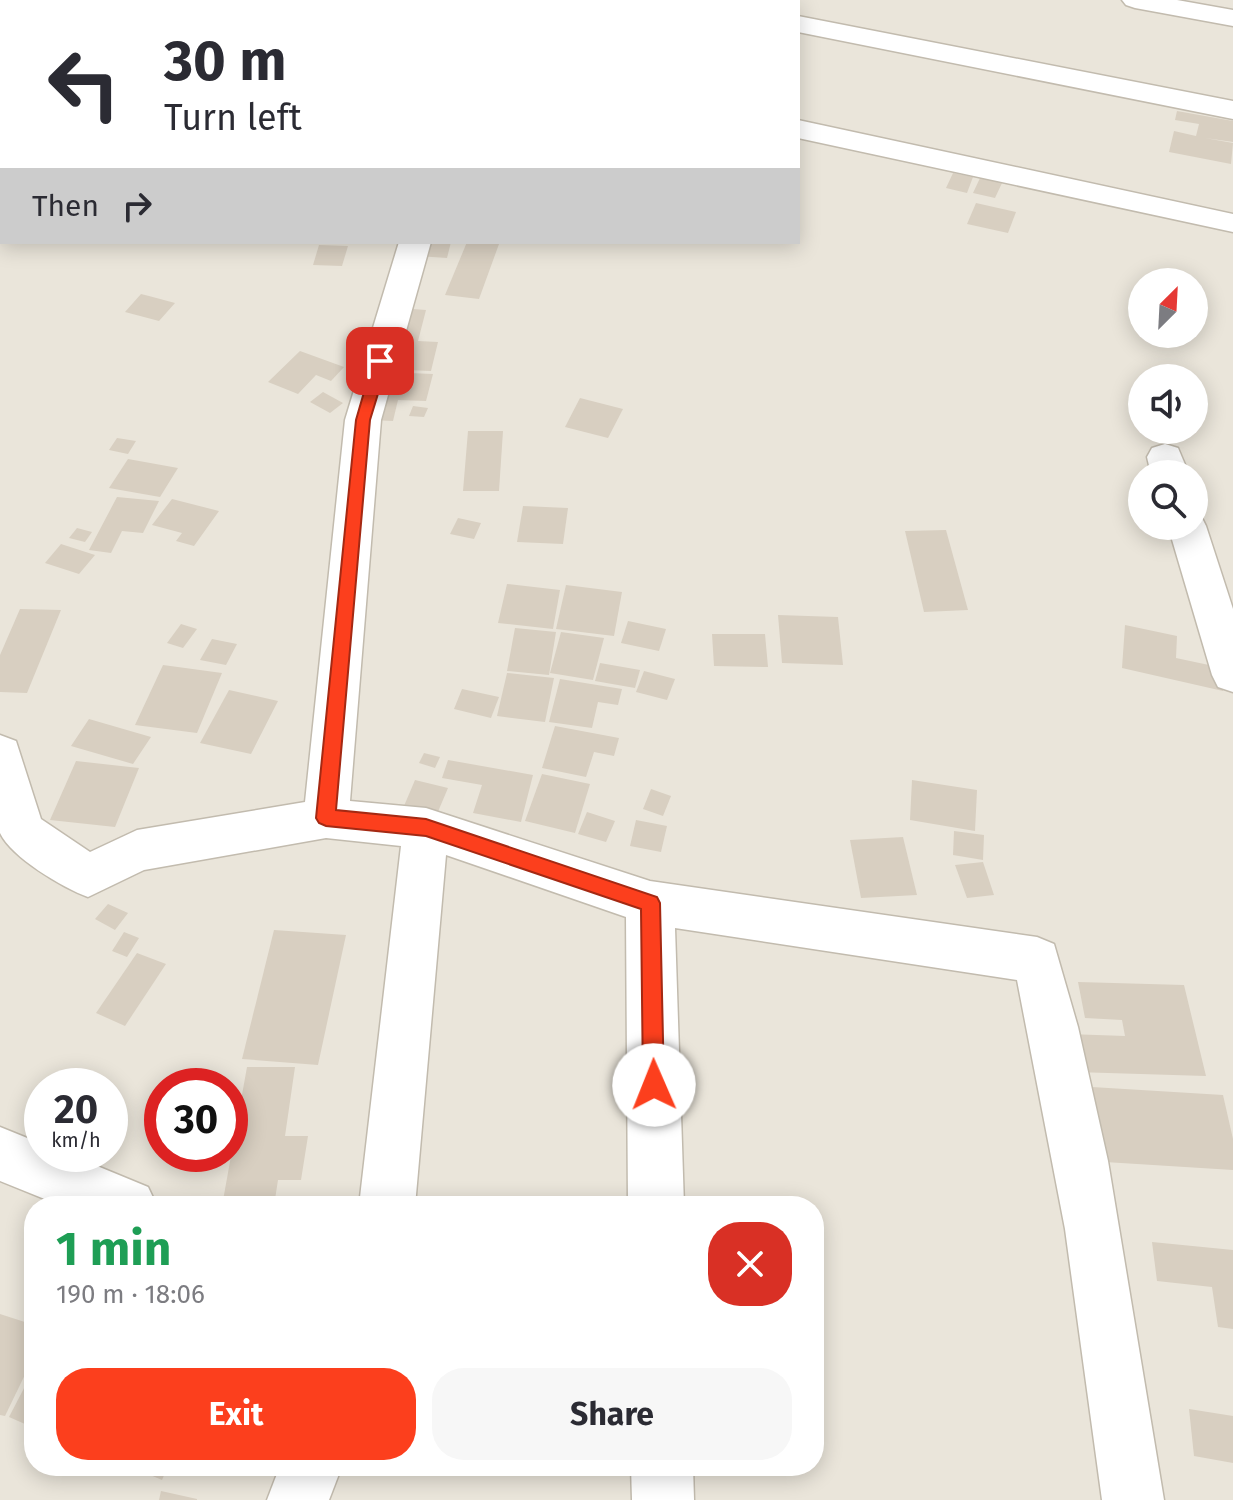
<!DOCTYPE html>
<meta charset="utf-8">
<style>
:root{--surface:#fff;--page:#f7f7f7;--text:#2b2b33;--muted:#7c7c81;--accent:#fc3f1d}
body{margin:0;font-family:"Fira Sans",sans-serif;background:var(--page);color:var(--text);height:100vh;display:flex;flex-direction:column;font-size:30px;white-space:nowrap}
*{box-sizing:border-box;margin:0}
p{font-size:26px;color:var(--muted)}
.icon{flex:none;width:44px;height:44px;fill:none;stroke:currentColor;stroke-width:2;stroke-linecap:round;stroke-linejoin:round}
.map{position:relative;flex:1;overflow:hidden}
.side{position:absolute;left:24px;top:1196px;width:800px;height:280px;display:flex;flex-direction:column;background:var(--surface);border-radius:32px;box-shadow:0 4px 20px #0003}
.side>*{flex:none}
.guide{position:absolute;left:0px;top:0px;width:800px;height:244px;box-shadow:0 4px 20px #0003;background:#fff;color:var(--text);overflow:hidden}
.needle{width:52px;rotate:24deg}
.tools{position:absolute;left:1128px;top:268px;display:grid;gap:16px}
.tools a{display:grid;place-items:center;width:80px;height:80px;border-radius:50%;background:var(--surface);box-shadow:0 4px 20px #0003;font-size:40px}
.speed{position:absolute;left:24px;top:1068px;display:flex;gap:16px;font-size:40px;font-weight:700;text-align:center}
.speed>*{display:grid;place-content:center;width:104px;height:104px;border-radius:50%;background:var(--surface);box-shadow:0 4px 20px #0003;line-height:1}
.speed small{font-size:20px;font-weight:400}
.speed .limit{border:12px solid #d22;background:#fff;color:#111}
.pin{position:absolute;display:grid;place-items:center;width:68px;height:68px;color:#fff;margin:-34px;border-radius:16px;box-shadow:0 4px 12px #0006}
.me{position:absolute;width:88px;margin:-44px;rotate:359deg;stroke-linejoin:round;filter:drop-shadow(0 0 6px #0008)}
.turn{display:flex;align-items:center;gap:28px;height:168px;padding:0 32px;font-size:36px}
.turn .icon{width:104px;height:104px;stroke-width:2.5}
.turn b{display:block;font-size:56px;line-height:68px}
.then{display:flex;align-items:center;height:76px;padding:0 32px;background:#0003;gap:16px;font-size:30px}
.round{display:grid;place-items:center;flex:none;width:84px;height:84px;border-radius:32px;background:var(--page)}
.summary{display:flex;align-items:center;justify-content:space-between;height:136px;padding:0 32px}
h1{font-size:48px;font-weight:700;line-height:60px;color:#1e9e55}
.primary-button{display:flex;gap:16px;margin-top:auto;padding:16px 32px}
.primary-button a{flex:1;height:92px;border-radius:32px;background:var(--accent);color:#fff;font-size:32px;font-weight:700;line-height:92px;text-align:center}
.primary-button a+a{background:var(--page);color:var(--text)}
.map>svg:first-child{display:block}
</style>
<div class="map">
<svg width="1233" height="1500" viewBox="0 0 1233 1500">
<rect width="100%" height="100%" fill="#f6f3ec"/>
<path fill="#eae5da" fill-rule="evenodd" d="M0,0H1233V1500H0ZM2,2H798V242H2ZM1142,282H1194V334H1142ZM1142,378H1194V430H1142ZM1142,474H1194V526H1142ZM42,1086H110V1154H42ZM162,1086H230V1154H162ZM34,1206H814V1466H34Z"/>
<g fill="#d8cfc1">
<polygon points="1177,111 1233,121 1233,142 1205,138 1233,143 1231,164 1169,152 1174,131 1196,136 1199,124 1175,120"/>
<polygon points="953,173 973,177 967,193 946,188"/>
<polygon points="980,178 1002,183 995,198 973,193"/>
<polygon points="976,203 1016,212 1008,233 967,224"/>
<polygon points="422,242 451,242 447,258 417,256"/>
<polygon points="467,242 499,244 479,299 445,295"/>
<polygon points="319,245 348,246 342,266 313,265"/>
<polygon points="141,294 149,296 175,303 159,321 125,312"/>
<polygon points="399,308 426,310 418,341 438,342 431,371 383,369"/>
<polygon points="300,351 344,367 331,381 316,375 298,394 268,382"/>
<polygon points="384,372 433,374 426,401 398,400 393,421 371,420"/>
<polygon points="323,392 343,403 330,413 310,402"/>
<polygon points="580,398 623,409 608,438 565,427"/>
<polygon points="413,406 428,408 424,417 409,416"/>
<polygon points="468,431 503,431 499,491 463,491"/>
<polygon points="117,438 136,441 128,454 109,450"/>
<polygon points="128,459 178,468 160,497 109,488"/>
<polygon points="117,497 159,501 143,533 122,531 111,553 89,550"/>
<polygon points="172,499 219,511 194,546 176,541 182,533 152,525"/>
<polygon points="523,506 568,508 563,544 517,542"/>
<polygon points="458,518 481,523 474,539 450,534"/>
<polygon points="77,528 92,532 85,542 69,538"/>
<polygon points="946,530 968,610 924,612 905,531"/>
<polygon points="61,544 95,555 79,574 45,563"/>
<polygon points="507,584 560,590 553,629 498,623"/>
<polygon points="566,585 622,592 614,636 556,629"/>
<polygon points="20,609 61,610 27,693 0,692 0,655"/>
<polygon points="778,615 838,617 843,665 782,663"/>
<polygon points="628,621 666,629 659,651 621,643"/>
<polygon points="181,624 197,629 183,648 167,643"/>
<polygon points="1125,625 1177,636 1176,658 1223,668 1223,691 1122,668"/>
<polygon points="515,628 556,632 549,675 507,671"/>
<polygon points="561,632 604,638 593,680 550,673"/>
<polygon points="712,634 765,634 768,667 714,666"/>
<polygon points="212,639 237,644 226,665 200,660"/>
<polygon points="600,663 640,670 635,688 595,681"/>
<polygon points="163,665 222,673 197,733 135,725"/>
<polygon points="644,671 675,679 667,700 636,692"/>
<polygon points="507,673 554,678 545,722 497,716"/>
<polygon points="560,679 622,689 618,705 598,702 592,728 549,722"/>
<polygon points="462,689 499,697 491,718 454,709"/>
<polygon points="229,690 278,701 251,754 200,743"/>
<polygon points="89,719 151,737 133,764 71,746"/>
<polygon points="555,726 619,738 614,756 594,752 586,777 542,768"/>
<polygon points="424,753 440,757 435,768 419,763"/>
<polygon points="448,760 533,775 521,822 473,813 482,785 442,778"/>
<polygon points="76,761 139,768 115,827 50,820"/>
<polygon points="542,774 590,784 575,833 525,821"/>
<polygon points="415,780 448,788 437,814 404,806"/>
<polygon points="912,780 977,790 975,831 910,820"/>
<polygon points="651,789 671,796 663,816 643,809"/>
<polygon points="587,812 615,821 606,842 578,834"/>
<polygon points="636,820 667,826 661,852 630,846"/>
<polygon points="954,831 984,835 983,860 953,855"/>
<polygon points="903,837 917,895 861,898 850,840"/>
<polygon points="983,862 994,895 967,898 955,865"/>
<polygon points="108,904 128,913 115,930 95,919"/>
<polygon points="274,930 346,935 318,1065 242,1059"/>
<polygon points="124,932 139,938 127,957 112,951"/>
<polygon points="137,953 166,964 125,1026 96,1013"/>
<polygon points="1078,982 1184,985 1206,1076 1075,1072 1068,1034 1125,1036 1122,1020 1085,1018"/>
<polygon points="247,1067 295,1067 285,1136 308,1136 301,1180 278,1180 274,1206 222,1206"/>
<polygon points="1092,1087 1223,1095 1233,1139 1233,1170 1105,1162"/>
<polygon points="1152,1242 1233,1250 1233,1329 1218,1327 1212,1287 1157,1281"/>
<polygon points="0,1314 34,1325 34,1356 5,1416 0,1415"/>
<polygon points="34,1369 34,1428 9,1417"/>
<polygon points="1189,1409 1233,1416 1233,1463 1194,1456"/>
<polygon points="129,1466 168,1466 162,1480"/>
<polygon points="161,1491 197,1499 197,1500 159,1500"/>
</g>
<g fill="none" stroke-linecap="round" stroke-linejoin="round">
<defs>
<g id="street">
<polygon points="188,0 222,0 223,2 189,2"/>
<polygon points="1122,0 1177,0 1233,10 1233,26 1135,8 1126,5"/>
<polygon points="798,16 1233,101 1233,119 798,32"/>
<rect x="0" y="33" width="2" height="16"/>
<rect x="0" y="120" width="2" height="18"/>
<polygon points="798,120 1233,214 1233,232 798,138"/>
<path d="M399,242H431L381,420L350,801L426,808L650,881L1037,937L1054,944L1078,1027L1108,1161L1164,1500H1102L1065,1229L1017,980L675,928L684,1206H628L626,917L446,855L415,1206H359L401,846L326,838L144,870L88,897C63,888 11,857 0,833V735L16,741L41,819L90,852L137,830L305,802L345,420Z"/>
<polygon points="1165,444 1178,448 1189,474 1151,474 1147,457 1152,448"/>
<polygon points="1194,514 1201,516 1206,526 1233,609 1233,692 1218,687 1212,675 1168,526 1194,526"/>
<polygon points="0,1127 42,1144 42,1154 68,1154 148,1187 157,1206 62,1206 0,1181"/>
<polygon points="280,1466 342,1466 329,1500 267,1500"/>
<polygon points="631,1466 693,1466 694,1500 632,1500"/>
</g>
</defs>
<use href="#street" stroke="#c2bbae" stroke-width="3"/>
<use href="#street" fill="#fff" fill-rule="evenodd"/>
</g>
<polygon fill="#fc3f1d" stroke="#a42913" stroke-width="2" points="380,356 388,361 370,420 336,810 426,819 657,897 660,903 664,1085 661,1092 654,1096 646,1092 643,1085 641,909 426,836 326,826 319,823 316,818 356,420 373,361"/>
</svg>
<div class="tools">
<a><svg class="needle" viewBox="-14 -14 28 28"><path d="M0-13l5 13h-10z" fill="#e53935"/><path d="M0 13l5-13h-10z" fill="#7c7c81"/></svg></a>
<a><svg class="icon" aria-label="sound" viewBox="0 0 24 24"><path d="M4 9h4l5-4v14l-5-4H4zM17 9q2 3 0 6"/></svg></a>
<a><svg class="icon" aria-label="search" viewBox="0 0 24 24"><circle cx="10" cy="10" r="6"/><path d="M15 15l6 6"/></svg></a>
</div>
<div class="speed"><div>20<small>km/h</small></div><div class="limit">30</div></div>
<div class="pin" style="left:380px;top:361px;background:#d93025"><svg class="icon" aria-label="arrive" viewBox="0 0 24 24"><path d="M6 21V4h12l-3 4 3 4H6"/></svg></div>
<svg class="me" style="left:654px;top:1085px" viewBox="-20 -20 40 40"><circle r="19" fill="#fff"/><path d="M0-13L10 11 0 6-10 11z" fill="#fc3f1d"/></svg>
<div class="guide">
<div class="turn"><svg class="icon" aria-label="left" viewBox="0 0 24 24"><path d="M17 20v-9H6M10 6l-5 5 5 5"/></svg><div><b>30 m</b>Turn left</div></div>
<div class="then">Then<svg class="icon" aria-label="right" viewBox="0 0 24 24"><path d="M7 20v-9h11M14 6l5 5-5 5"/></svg></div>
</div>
<section class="side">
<div class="summary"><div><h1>1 min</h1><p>190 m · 18:06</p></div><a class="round" style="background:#d93025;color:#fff"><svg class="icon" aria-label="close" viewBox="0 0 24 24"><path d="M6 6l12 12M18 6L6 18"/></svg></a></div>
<div class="primary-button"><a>Exit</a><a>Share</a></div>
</section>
</div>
